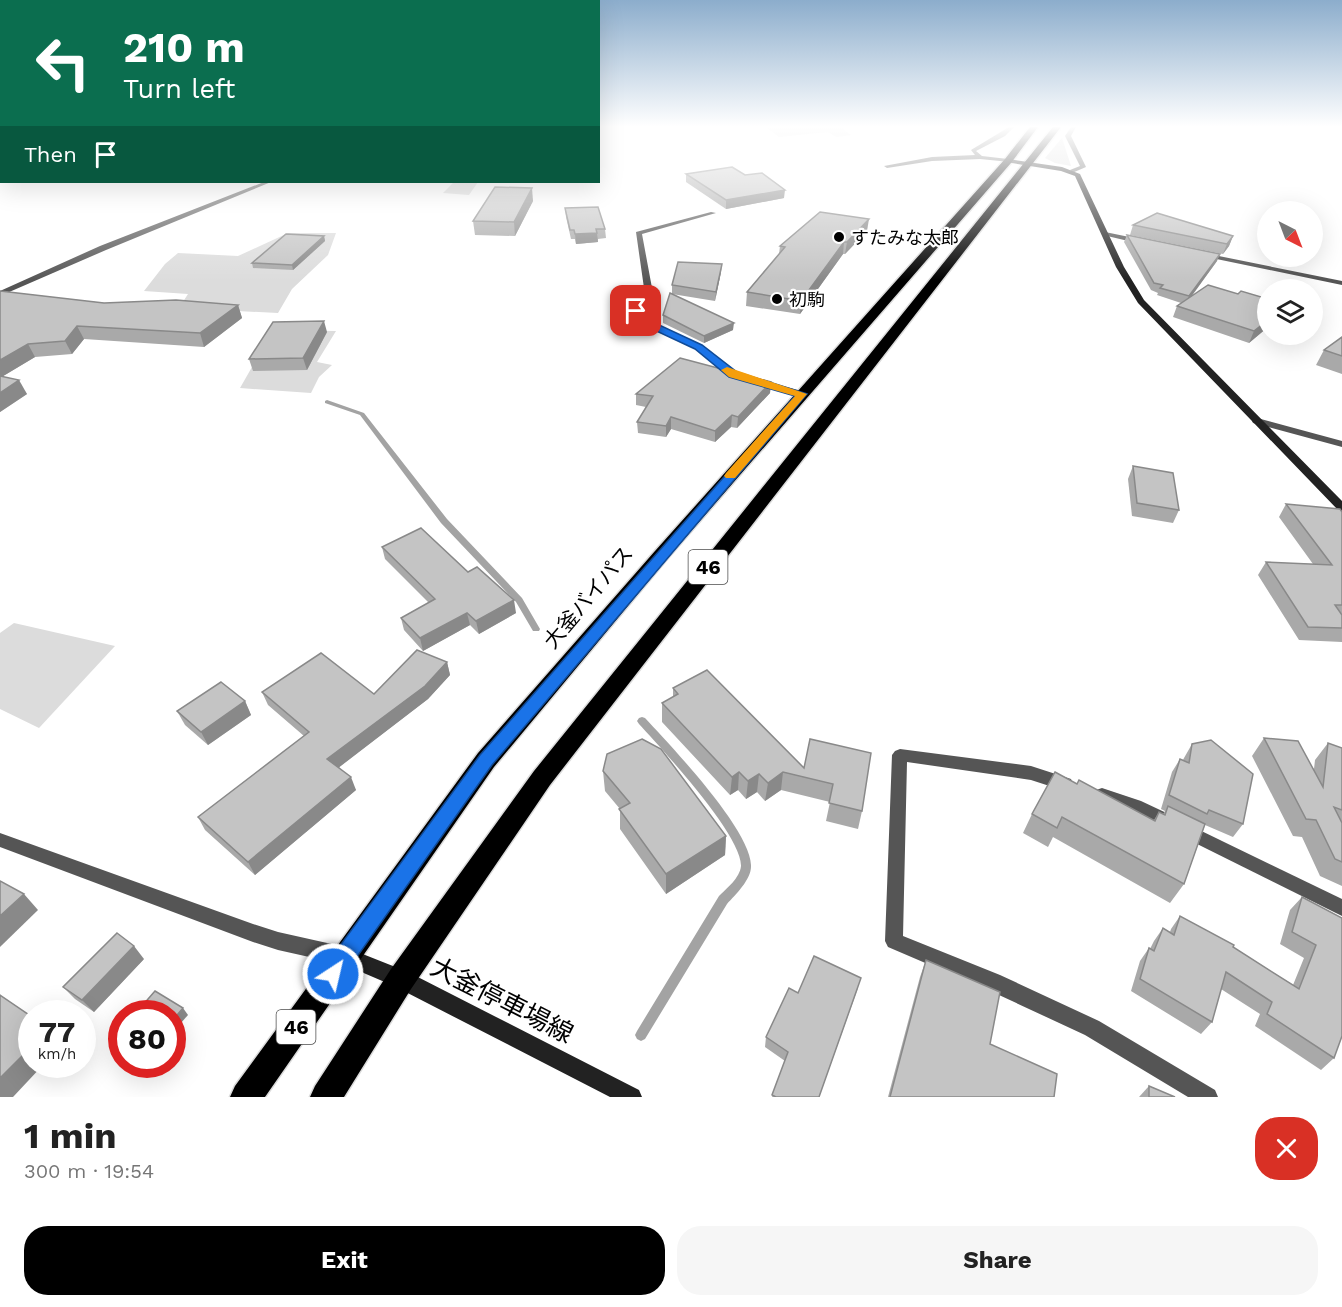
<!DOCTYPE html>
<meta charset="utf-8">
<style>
:root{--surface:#fff;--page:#f6f6f6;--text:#222;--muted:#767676;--accent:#000}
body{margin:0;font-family:"Work Sans","Noto Sans JP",sans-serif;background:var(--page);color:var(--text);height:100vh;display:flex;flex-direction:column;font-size:22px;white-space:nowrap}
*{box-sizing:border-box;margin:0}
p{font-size:20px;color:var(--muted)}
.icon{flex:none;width:33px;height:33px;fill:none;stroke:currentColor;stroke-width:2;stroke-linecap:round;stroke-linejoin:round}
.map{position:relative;height:1097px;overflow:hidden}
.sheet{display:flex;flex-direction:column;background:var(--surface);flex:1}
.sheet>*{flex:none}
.hud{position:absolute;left:0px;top:0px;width:600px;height:183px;box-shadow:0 6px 24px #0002;background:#0b6e4f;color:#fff;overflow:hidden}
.needle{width:39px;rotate:138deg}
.tools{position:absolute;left:1257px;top:201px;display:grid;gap:12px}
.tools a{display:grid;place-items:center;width:66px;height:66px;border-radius:50%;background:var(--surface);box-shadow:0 6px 24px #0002;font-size:30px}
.speed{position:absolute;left:18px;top:1000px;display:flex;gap:12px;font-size:30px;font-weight:700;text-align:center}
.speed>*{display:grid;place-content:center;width:78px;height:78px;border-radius:50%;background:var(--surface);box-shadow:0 6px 24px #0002;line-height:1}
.speed small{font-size:15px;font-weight:400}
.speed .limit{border:9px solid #d22;background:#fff;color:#111}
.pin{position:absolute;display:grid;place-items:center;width:51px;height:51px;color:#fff;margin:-26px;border-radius:12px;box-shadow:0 3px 9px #0006}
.me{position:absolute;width:66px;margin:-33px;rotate:35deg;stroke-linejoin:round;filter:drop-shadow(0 0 4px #0008)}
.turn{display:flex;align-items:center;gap:21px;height:126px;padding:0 24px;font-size:27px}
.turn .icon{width:78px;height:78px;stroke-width:2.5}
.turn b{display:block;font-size:42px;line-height:51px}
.then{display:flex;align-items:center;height:57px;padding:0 24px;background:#0003;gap:12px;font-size:22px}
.round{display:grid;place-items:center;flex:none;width:63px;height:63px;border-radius:24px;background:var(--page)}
.summary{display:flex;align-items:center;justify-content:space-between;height:102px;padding:0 24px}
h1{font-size:36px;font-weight:700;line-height:45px}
.cta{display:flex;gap:12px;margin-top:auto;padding:12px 24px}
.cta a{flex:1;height:69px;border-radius:24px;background:var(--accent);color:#fff;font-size:24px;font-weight:700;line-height:69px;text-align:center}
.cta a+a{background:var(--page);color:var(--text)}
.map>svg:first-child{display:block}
</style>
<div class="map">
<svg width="1342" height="1097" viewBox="0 0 1342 1097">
<rect width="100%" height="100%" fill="#fff"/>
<g fill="#dcdcdc">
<polygon points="766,127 840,127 851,135 837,137 827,132 779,137"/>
<polygon points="1062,138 1071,166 1055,163 1045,158"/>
<polygon points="454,182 478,182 469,195 443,193"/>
<polygon points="288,233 336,233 328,255 292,289 278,313 179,308 188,294 144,291 165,264 178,253 238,256"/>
<polygon points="273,330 336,331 317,362 332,365 319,377 311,393 240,388"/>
<polygon points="14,623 115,646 39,728 0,709 0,633"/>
</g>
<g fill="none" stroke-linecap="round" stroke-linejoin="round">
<g fill="#a3a3a3" fill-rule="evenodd">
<polygon points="327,400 364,413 447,519 522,598 540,629 539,631 533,631 516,602 441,523 360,415 325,403 325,401"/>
<path d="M642,717L645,718C671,746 750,829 751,865C752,879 736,894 727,904L645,1039L641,1041L637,1039L635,1035L637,1031L719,896C726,889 740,878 741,866C742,835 661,748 639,724L637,721L639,718Z"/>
</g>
<defs>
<g id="highway">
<polygon points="1030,127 1038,127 1011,163 667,559 494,767 265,1097 230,1097 235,1086 478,753 655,551 1005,159"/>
<polygon points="1053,127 1061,127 550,785 411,989 344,1097 310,1097 315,1086 391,969 534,771"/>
</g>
</defs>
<use href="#highway" stroke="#dbdbdb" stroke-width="3"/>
<g fill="#555" fill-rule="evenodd">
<polygon points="1009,127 1014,127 1005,136 976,151 982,156 1008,159 1010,162 980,159 932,161 887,168 884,166 932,157 975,155 971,150"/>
<polygon points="1071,127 1076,127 1071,136 1086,167 1072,173 1070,170 1080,166 1065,136"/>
<polygon points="264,182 271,182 106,250 0,296 0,291 100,246"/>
<path d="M711,212L716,213L642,234L652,288L638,313L644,318L702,345L724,365L743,375L745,377L740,380C722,374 712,361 697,350C676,335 647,333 630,313L644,288L636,232Z"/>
<polygon points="1105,232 1144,240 1145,242 1141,244 1103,235 1102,234"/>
<polygon points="1199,252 1342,281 1342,285 1202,256 1199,256"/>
<polygon points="757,379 805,392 807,394 802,397 754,384 752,382"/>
<polygon points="1257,418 1342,441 1342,447 1253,423 1252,421"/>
<polygon points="900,749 1031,766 1071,779 1073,784 1071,789 1065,791 1031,780 907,762 903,936 1000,975 1099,1021 1215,1090 1218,1097 1188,1097 1085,1035 986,989 888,947 885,941 892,755 895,751"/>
<polygon points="1102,788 1141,801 1175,817 1177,822 1175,827 1169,829 1130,811 1096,800 1094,795 1096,790"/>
<polygon points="1187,824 1342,899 1342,916 1181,836 1179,831 1181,826"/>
<polygon points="0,833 253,924 278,932 345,947 352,950 354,956 352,962 345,965 278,950 253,942 0,847"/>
</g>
<g fill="#222" fill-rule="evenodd">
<polygon points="1008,159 1062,167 1080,174 1124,267 1144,300 1342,501 1342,511 1338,510 1138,303 1116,267 1075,176 1061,171 1006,162"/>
<polygon points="345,947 408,972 639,1090 642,1097 610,1097 394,986 338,962 336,956 338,950"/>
</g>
<use href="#highway" fill="#000" fill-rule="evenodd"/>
</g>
<g fill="#a9a9a9">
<polygon points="686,174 784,198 726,209 686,182"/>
<polygon points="533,201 515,236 475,235 473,221"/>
<polygon points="565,208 605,229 606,238 598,239 598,242 576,244 575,239 571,239 566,217"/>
<polygon points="1133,225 1233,236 1229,246 1223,254 1130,235"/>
<polygon points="867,231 845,254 843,254 800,314 746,306 747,292 779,254 780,246"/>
<polygon points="1127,235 1217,261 1191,296 1238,294 1268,299 1268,327 1249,343 1173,317 1177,306 1181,303 1157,295 1158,293 1151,290 1124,242"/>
<polygon points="324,236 325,241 293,270 253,268 252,263"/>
<polygon points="721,272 715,301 672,294 672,285"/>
<polygon points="0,291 104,303 238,305 242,318 204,347 84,339 72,354 35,357 3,376 27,394 0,412"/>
<polygon points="663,315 733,330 704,343 663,323"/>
<polygon points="327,332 307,370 253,371 249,359"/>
<polygon points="1342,337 1342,374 1316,365 1324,350"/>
<polygon points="771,382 770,393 737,428 731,427 715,442 671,429 666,437 638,433 637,422 646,407 636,405 636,394"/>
<polygon points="1133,466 1179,510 1173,523 1132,516 1128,479"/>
<polygon points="1286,504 1342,512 1342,642 1299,640 1258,575 1266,562 1313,564 1279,517"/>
<polygon points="382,547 468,572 516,613 479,634 470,625 423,651 404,630 401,618 429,603 385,559"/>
<polygon points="447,662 450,675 428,699 339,767 356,790 255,875 205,830 198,817 304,736 268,705 262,692 374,694"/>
<polygon points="673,688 804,768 810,739 862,811 858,829 826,821 830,802 781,790 765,801 757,792 746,799 738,790 730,795 662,722 662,703 673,697"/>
<polygon points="245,701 251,715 208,745 185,725 177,711"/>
<polygon points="1264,738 1314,769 1315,760 1328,743 1342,748 1342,886 1320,876 1302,837 1293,836 1252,756"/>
<polygon points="1192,744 1243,824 1233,837 1205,825 1184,884 1170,903 1053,837 1048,847 1023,833 1032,814 1077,784 1154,820 1159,812 1163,814 1165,811 1161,809 1172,772 1180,759 1183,760 1184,758"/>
<polygon points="603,771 726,836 725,855 666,894 620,829 620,809 605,791"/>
<polygon points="1302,897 1342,918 1334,1058 1321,1070 1255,1026 1260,1014 1221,989 1212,1022 1201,1034 1131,991 1140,961 1149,948 1150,949 1154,941 1163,928 1170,932 1171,929 1180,916 1233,947 1293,985 1304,958 1280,944 1290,910"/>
<polygon points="144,959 94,1012 75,999 63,987"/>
<polygon points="926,960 990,1044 1054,1097 888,1097 920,977"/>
<polygon points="858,988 819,1097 772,1097 785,1061 765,1047 766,1037 798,993"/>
<polygon points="1149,1086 1175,1097 1139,1097"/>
</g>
<g fill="#898989">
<polygon points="532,188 533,201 515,236 514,222"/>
<polygon points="785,190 784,198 726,209 726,200"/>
<polygon points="869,219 867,231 845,254 847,242"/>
<polygon points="597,233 598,242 576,244 575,234"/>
<polygon points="324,236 325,241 293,270 292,265"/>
<polygon points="1233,236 1229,246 1223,254 1227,244"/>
<polygon points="844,242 843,254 800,314 801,301"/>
<polygon points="1220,254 1217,261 1186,304 1189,296"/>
<polygon points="722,264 721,272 715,301 716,292"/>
<polygon points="238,305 242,318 204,347 200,333"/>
<polygon points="1268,320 1268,327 1249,343 1254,331"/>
<polygon points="324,321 327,332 307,370 303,358"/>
<polygon points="734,323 733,330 704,343 704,336"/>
<polygon points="77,326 84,339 72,354 65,341"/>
<polygon points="28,344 35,357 0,378 0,360"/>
<polygon points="19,380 27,394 0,412 0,393"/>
<polygon points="771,382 770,393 737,428 738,417"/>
<polygon points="732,415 731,427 715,442 715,431"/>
<polygon points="671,417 671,429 666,437 666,426"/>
<polygon points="514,600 516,613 479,634 476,621"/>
<polygon points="467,613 470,625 423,651 420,638"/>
<polygon points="447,662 450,675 428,699 333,772 327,759"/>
<polygon points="245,701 251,715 208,745 201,732"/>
<polygon points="739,772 738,790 730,795 732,777"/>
<polygon points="783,772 781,790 765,801 768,783"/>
<polygon points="759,774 757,792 746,799 748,781"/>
<polygon points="351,777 356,790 255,875 248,862"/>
<polygon points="726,836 725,855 666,894 666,874"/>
<polygon points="24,894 38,910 0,947 0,916"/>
<polygon points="134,946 144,959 94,1012 82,1000"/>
<polygon points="183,1008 188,1015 172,1033 172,1021"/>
<polygon points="32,1046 32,1065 43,1065 13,1097 0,1097 0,1078"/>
</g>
<g fill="#c4c4c4" stroke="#898989" stroke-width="1.5">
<polygon points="732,167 745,175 762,173 785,190 726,200 686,174"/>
<polygon points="495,187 532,188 514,222 473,221"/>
<polygon points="598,207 605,229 596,229 597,233 575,234 574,230 570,230 565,208"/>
<polygon points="820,212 869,219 847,242 844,242 801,301 747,292 785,247 780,246"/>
<polygon points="1157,213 1233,236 1227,244 1133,225"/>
<polygon points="286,234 324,236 292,265 252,263"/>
<polygon points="1127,235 1220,254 1189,296 1160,288 1163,285 1154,283"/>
<polygon points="678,262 722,264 716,292 672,285"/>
<polygon points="1208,285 1238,294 1241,291 1268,299 1268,320 1254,331 1177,306"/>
<polygon points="0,291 104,303 176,300 238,305 200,333 77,326 65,341 28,344 0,360"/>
<polygon points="670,293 734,323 704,336 663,315"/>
<polygon points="324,321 303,358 249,359 273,322"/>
<polygon points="1342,337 1342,356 1324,350"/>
<polygon points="680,358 771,382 738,417 732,415 715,431 671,417 666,426 637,422 653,396 636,394"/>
<polygon points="0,376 19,380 0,393"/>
<polygon points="1133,466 1173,473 1179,510 1137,503"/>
<polygon points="1286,504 1340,509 1342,512 1342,605 1335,605 1342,615 1342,628 1308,627 1266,562 1332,565"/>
<polygon points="421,528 468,572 477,567 514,600 476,621 467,613 420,638 401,618 435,599 382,547"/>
<polygon points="417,650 447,662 425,686 327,759 351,777 248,862 198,817 309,732 262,692 321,653 374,694"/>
<polygon points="707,670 804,768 810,739 871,753 862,811 829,803 833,784 783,772 768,783 759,774 748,781 739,772 732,777 662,703 678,694 673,688"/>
<polygon points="221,682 245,701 201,732 177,711"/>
<polygon points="1264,738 1298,741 1323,787 1328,743 1342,748 1342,810 1334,807 1342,823 1342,862 1335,859 1316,820 1306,819"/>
<polygon points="642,739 661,749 726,836 666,874 619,809 630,803 603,771 607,754"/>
<polygon points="1211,740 1253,774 1243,824 1209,810 1207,814 1169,795 1180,759 1189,763 1192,744"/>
<polygon points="1055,772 1077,784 1079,780 1155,821 1159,812 1165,815 1168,806 1205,824 1184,884 1062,817 1057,828 1032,814"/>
<polygon points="0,881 24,894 0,916"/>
<polygon points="1302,897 1342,918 1342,1036 1334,1058 1267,1014 1272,1002 1226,972 1212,1022 1140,979 1149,948 1154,951 1163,928 1174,935 1180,916 1234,945 1233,947 1299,989 1316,945 1292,932"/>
<polygon points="117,933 134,946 82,1000 63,987"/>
<polygon points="814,956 861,978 819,1097 776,1097 772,1095 788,1052 766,1037 789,988 798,993"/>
<polygon points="926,960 1000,992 990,1044 1057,1074 1054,1097 890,1097"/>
<polygon points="155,991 183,1008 172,1021 172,1014 135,1014"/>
<polygon points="0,995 32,1017 32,1046 0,1078"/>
<polygon points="1149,1086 1175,1097 1149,1097"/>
</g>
<linearGradient id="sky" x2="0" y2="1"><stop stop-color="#8cadcc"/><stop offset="0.45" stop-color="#fff"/><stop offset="1" stop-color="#fff" stop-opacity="0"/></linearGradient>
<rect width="1342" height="281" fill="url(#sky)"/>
<polygon fill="#1a73e8" stroke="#114b97" stroke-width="1.5" points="632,309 639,309 639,313 644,318 702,345 737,372 807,394 492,765 340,981 333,984 325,981 322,974 325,966 480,755 795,396 729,377 695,349 637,322 629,313"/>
<polygon fill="#f59e0b" points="727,367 807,394 735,478 726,478 724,476 726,473 795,396 729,377 721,370"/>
<g fill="#000" stroke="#fff" stroke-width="2">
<circle cx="839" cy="237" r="6"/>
<circle cx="777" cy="299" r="6"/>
</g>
<g text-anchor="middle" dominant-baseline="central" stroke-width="4.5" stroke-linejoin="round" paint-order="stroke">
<g font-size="18" fill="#000" stroke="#fff" text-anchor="start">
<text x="851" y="237">すたみな太郎</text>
<text x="789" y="299">初駒</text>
</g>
<g fill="#fff" stroke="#4c4c4c" stroke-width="1.5">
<rect x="688.5" y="550" width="39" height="34" rx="4.5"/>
<rect x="276.5" y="1010" width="39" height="34" rx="4.5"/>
</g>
<g font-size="20" font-weight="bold" fill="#000">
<text x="708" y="567">46</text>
<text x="296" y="1027">46</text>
</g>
<g font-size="21" fill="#000" stroke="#fff">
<text transform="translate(588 597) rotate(-50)">大釜バイパス</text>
</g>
<g font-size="26" fill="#000" stroke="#fff">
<text transform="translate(502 1000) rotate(27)">大釜停車場線</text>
</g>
</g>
</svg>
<div class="tools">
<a><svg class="needle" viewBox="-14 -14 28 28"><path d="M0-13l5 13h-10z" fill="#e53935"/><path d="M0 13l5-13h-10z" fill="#767676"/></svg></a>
<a><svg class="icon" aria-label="layers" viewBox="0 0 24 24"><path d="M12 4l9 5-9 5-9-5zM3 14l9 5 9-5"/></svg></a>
</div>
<div class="speed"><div>77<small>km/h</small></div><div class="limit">80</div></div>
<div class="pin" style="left:636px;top:311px;background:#d93025"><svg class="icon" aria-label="arrive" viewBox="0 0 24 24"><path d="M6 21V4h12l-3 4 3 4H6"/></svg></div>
<svg class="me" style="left:333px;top:974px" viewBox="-20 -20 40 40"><circle r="17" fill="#1a73e8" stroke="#fff" stroke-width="3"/><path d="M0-11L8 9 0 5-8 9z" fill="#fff"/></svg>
<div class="hud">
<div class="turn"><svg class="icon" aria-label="left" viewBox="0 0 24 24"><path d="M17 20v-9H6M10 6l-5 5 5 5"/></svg><div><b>210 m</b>Turn left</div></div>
<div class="then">Then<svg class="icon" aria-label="arrive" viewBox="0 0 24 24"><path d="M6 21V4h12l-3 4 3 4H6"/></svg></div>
</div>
</div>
<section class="sheet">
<div class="summary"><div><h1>1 min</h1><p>300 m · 19:54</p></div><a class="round" style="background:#d93025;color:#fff"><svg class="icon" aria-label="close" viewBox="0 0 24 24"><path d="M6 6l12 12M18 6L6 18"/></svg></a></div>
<div class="cta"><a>Exit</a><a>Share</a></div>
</section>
